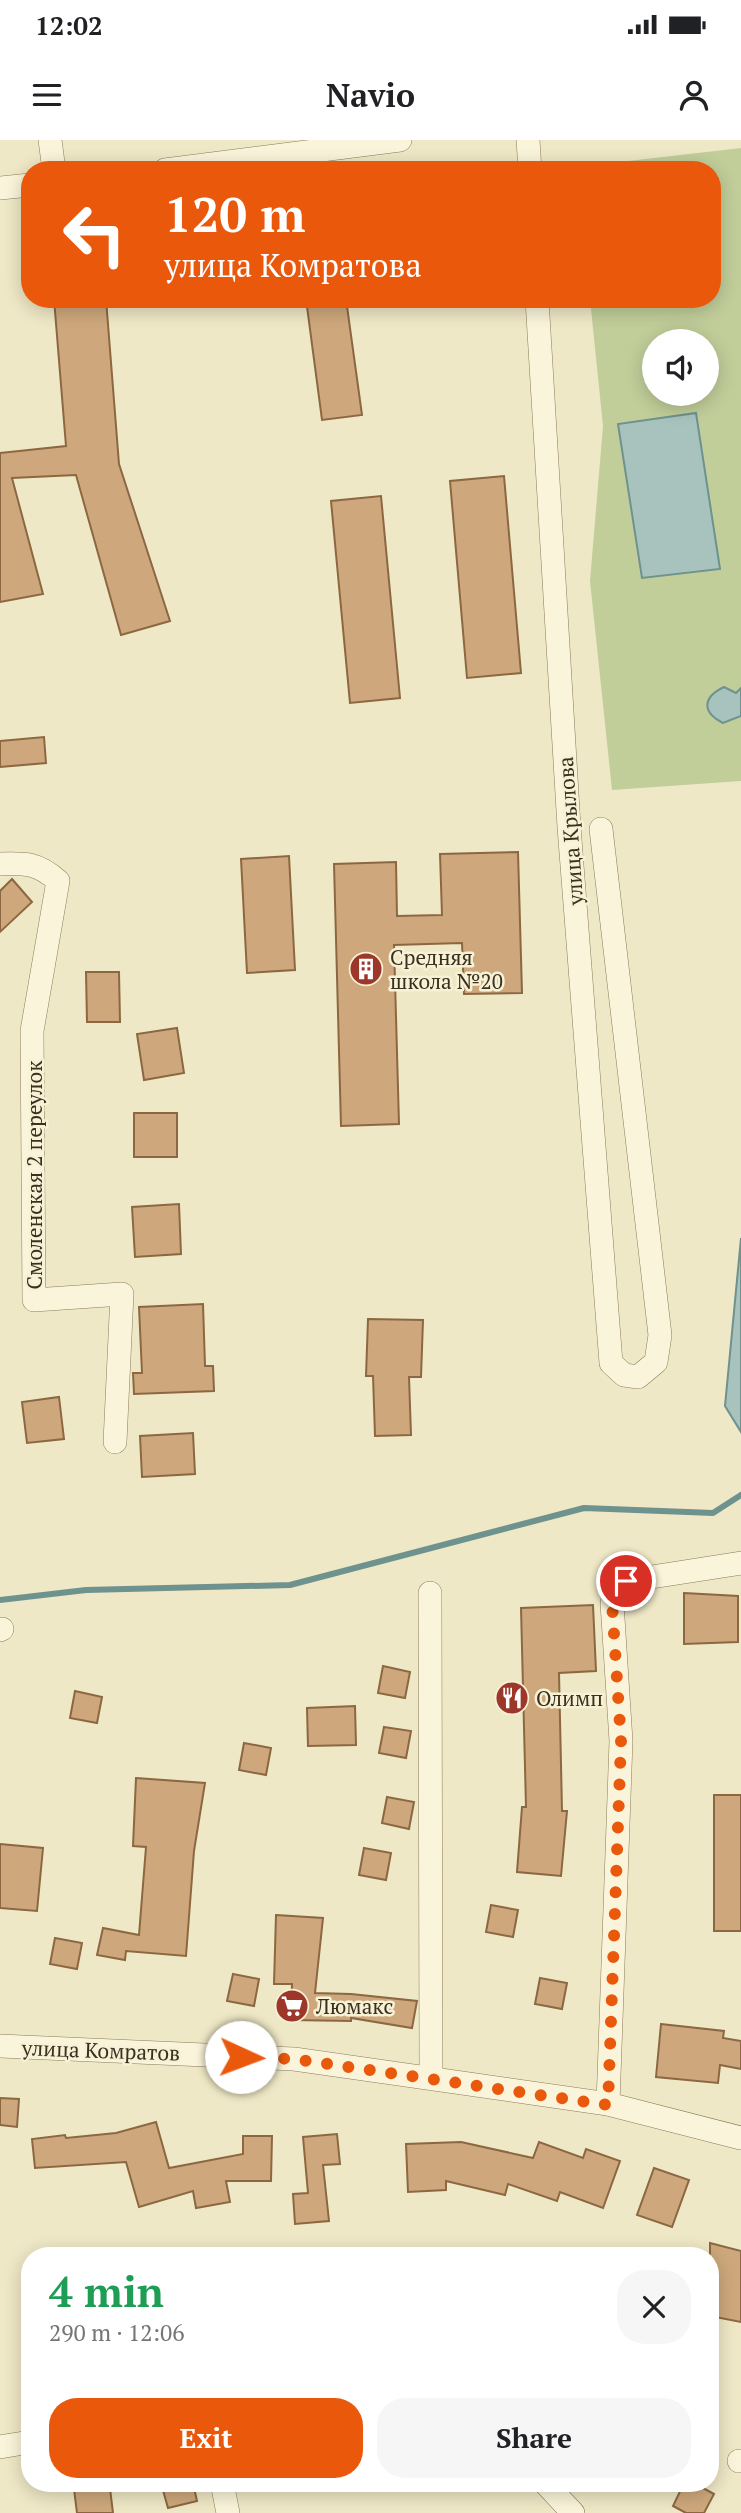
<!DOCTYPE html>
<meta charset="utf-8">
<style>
:root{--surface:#fff;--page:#f6f6f6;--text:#202124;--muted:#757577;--accent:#ea580c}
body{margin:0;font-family:"PT Serif",serif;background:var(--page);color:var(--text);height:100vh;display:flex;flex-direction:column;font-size:26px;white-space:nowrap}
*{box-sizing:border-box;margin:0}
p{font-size:23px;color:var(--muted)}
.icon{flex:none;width:38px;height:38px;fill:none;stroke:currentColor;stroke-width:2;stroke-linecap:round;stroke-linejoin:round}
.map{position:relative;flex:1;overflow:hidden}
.details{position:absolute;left:21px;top:2107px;width:698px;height:245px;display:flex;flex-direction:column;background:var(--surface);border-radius:28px;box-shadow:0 4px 18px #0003}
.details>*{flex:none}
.guide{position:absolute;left:21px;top:21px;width:700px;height:147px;border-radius:28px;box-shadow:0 4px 18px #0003;background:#ea580c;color:#fff;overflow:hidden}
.controls{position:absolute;left:642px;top:189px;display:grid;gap:14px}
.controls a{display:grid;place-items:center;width:77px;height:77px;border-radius:50%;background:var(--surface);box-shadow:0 4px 18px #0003;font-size:35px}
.pin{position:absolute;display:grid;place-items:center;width:60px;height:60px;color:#fff;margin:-30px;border:4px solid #fff;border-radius:50%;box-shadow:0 2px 7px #0007}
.me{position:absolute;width:77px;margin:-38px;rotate:92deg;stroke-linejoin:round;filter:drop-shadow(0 0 5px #0008)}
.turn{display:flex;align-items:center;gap:24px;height:147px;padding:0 28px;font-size:32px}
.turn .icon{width:91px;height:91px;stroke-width:2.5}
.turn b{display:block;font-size:49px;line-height:60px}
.round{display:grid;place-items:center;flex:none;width:74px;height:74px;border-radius:28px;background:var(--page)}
.overview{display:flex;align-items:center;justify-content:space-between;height:119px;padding:0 28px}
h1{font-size:42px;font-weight:800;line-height:52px;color:#1e9e55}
.action{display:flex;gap:14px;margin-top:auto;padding:14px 28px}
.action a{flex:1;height:80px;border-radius:28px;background:var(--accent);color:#fff;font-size:28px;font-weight:800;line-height:80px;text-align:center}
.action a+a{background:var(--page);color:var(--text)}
.status{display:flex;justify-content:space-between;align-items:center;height:49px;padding:0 35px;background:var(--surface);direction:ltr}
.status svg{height:19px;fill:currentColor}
header{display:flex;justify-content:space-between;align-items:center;height:91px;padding:0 28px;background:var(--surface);font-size:32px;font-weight:800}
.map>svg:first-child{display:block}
</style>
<div class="status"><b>12:02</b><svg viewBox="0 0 49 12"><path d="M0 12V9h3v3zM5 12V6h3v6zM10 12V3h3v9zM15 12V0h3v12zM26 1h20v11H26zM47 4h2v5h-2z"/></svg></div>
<header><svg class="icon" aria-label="menu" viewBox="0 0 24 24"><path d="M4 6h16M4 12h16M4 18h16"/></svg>Navio<svg class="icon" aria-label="person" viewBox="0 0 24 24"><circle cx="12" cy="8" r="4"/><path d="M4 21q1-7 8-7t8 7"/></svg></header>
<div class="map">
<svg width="741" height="2373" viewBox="0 0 741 2373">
<rect width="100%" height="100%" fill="#efe8c6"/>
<path fill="#c1ce9a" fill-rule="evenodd" d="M741,8V641L612,650L590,441L603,286L590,159H712V30H576V27ZM654,201H707V254H654Z"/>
<g fill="#a8c3be" stroke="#6e928e" stroke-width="2">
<polygon points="696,273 720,429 642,438 618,284"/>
<path d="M724,547L736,553L741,548V576L723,583C701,572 703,557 724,547Z"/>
<polygon points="741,1098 741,1292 725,1266"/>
</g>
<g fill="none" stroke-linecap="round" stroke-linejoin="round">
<polyline stroke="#6e928e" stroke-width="6" points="0,1460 86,1450 290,1445 584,1368 713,1373 741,1355"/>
</g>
<g fill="#cea87c" stroke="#8b6841" stroke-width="2">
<polygon points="54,159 106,159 119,324 170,481 121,495 76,335 12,338 43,454 0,462 0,313 66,306"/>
<polygon points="306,159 346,159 362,275 322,280"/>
<polygon points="504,336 521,533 467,538 450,341"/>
<polygon points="381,356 400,558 350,563 331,361"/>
<polygon points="44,597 46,623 0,627 0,601"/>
<polygon points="518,712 522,853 464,854 462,803 394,805 399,984 341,986 334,724 396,722 397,776 442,775 440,714"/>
<polygon points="289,716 295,830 247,833 241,719"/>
<polygon points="12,739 32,762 0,792 0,751"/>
<polygon points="86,832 119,832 120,882 87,882"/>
<polygon points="177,888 184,933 144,940 137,894"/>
<rect x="134" y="973" width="43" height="44"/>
<polygon points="179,1064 181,1114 135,1117 132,1067"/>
<polygon points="203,1164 205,1226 213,1226 214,1251 134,1254 133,1233 142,1233 139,1167"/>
<polygon points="368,1179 423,1180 421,1237 409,1237 411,1295 375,1296 373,1236 366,1236"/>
<polygon points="59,1257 64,1299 27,1303 22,1262"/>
<polygon points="193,1293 195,1334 142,1337 140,1296"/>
<polygon points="684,1453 738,1456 738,1502 684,1504"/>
<polygon points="593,1465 596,1531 559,1533 562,1671 567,1671 561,1736 517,1732 522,1667 526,1667 521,1468"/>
<polygon points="383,1526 410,1532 405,1558 378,1553"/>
<polygon points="75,1551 102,1557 97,1583 70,1578"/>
<polygon points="355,1566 356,1605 308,1606 307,1568"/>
<polygon points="384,1587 411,1591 406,1618 379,1613"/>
<polygon points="244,1603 271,1608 266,1635 239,1630"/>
<polygon points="136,1638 205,1643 194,1711 186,1816 126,1811 125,1820 97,1815 103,1788 139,1795 146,1707 133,1706"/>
<rect x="714" y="1655" width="27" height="136"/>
<polygon points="387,1657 414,1662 409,1689 382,1683"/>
<polygon points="0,1704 43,1708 37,1771 0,1768"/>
<polygon points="364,1708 391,1713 386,1740 359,1735"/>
<polygon points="491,1765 518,1770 513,1797 486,1792"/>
<polygon points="276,1775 323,1778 315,1853 351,1854 417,1861 412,1888 351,1878 351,1881 291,1880 292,1844 274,1844"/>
<polygon points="55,1798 82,1803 77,1829 50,1824"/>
<polygon points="233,1834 259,1839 254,1866 227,1861"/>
<polygon points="540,1838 567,1843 562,1869 535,1864"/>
<polygon points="661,1884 724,1891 723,1898 741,1901 741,1929 720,1925 718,1943 656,1937"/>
<polygon points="0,1958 19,1959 17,1987 0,1985"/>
<polygon points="156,1982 169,2028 243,2014 243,1996 272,1996 271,2041 226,2041 230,2062 196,2068 193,2051 139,2067 126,2022 35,2028 32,1999 65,1995 66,1998 116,1993"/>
<polygon points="337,1994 340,2024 323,2025 329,2081 295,2084 293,2054 308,2053 303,1997"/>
<polygon points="461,2002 533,2018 539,2002 583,2018 586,2009 620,2021 603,2068 560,2052 557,2061 508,2044 505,2055 446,2041 446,2050 408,2052 406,2004"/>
<polygon points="654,2028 689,2040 672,2087 637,2075"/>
<polygon points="710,2103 741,2111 741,2182 710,2176"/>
<polygon points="161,2343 193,2343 197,2361 168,2368"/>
<polygon points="684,2343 694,2343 714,2354 704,2373 686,2373 673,2366"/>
<polygon points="110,2348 113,2373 77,2373 74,2349"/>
</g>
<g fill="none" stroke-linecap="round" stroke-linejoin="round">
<defs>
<g id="minor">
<polyline points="50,0 54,30"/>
<polyline points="528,0 530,30"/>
<polyline points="165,30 400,0"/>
<polyline points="0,48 30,45"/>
<polyline points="537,159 569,687 611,1223 624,1235 638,1237 656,1222 660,1195 601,689"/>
<path d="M0,724C26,723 38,723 58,741L32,891L34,1160L122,1154L115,1302"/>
<polyline points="430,1453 431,1937"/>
<polyline points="0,1490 2,1489"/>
<polyline points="0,1906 294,1919 608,1964 741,1998"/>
<polyline points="608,1964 621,1601 612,1463 626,1441 741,1423"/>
<polyline points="0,2307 30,2302"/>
<polyline points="739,2321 741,2321"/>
<polyline points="222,2343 228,2373"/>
<polyline points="545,2343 573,2373"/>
</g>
</defs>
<use href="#minor" stroke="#8b7b5b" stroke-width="24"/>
<use href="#minor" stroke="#faf4da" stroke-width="23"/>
</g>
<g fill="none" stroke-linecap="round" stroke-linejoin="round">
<polyline stroke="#ea580c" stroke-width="12" stroke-dasharray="0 21.6" points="241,1917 294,1919 608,1965 621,1601 612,1463 626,1441"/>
</g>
<defs>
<symbol id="building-disc" viewBox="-11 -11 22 22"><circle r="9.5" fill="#9c372a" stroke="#f7f1d6"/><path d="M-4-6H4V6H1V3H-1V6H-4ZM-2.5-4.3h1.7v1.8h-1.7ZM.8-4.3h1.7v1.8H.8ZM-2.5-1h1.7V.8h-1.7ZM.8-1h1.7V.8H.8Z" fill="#fff"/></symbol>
<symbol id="restaurant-disc" viewBox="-11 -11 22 22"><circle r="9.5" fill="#9c372a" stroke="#f7f1d6"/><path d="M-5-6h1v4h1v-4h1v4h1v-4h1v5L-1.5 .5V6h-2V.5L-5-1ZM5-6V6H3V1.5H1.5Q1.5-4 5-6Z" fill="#fff"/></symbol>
<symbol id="supermarket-disc" viewBox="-11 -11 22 22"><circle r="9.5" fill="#9c372a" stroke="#f7f1d6"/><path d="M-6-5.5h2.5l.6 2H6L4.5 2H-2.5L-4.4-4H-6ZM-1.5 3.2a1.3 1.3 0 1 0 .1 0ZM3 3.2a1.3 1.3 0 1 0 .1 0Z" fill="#fff"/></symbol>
</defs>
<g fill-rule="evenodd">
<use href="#building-disc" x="347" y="810" width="38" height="38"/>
<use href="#restaurant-disc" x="493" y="1539" width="38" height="38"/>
<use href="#supermarket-disc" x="273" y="1847" width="38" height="38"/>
</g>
<g text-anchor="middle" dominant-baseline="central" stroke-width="5" stroke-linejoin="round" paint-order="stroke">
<g font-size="21" fill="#3b301f" stroke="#f7f1d6">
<text transform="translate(570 691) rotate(-94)">улица Крылова</text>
<text transform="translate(34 1035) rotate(-90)">Смоленская 2 переулок</text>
<text transform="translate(101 1910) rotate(2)">улица Комратов</text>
</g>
<g font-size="21" fill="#3b301f" stroke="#f7f1d6" text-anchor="start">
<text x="390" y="817">Средняя<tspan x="390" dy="24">школа №20</tspan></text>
<text x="536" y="1558">Олимп</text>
<text x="316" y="1866">Люмакс</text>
</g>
</g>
</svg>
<div class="controls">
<a><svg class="icon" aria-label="sound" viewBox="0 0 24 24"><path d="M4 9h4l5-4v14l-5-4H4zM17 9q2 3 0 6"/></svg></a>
</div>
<div class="pin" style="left:626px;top:1441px;background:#d93025"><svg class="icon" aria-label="arrive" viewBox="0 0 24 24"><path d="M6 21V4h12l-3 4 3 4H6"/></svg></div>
<svg class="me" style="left:241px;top:1917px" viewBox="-20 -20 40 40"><circle r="19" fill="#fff"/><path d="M0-13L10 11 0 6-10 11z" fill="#ea580c"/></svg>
<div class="guide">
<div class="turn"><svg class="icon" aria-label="left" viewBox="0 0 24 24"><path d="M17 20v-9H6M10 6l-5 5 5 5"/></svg><div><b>120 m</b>улица Комратова</div></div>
</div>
<section class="details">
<div class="overview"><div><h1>4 min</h1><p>290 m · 12:06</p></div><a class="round"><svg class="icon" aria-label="close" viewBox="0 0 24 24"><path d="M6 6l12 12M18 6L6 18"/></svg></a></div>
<div class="action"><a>Exit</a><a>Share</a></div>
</section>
</div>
